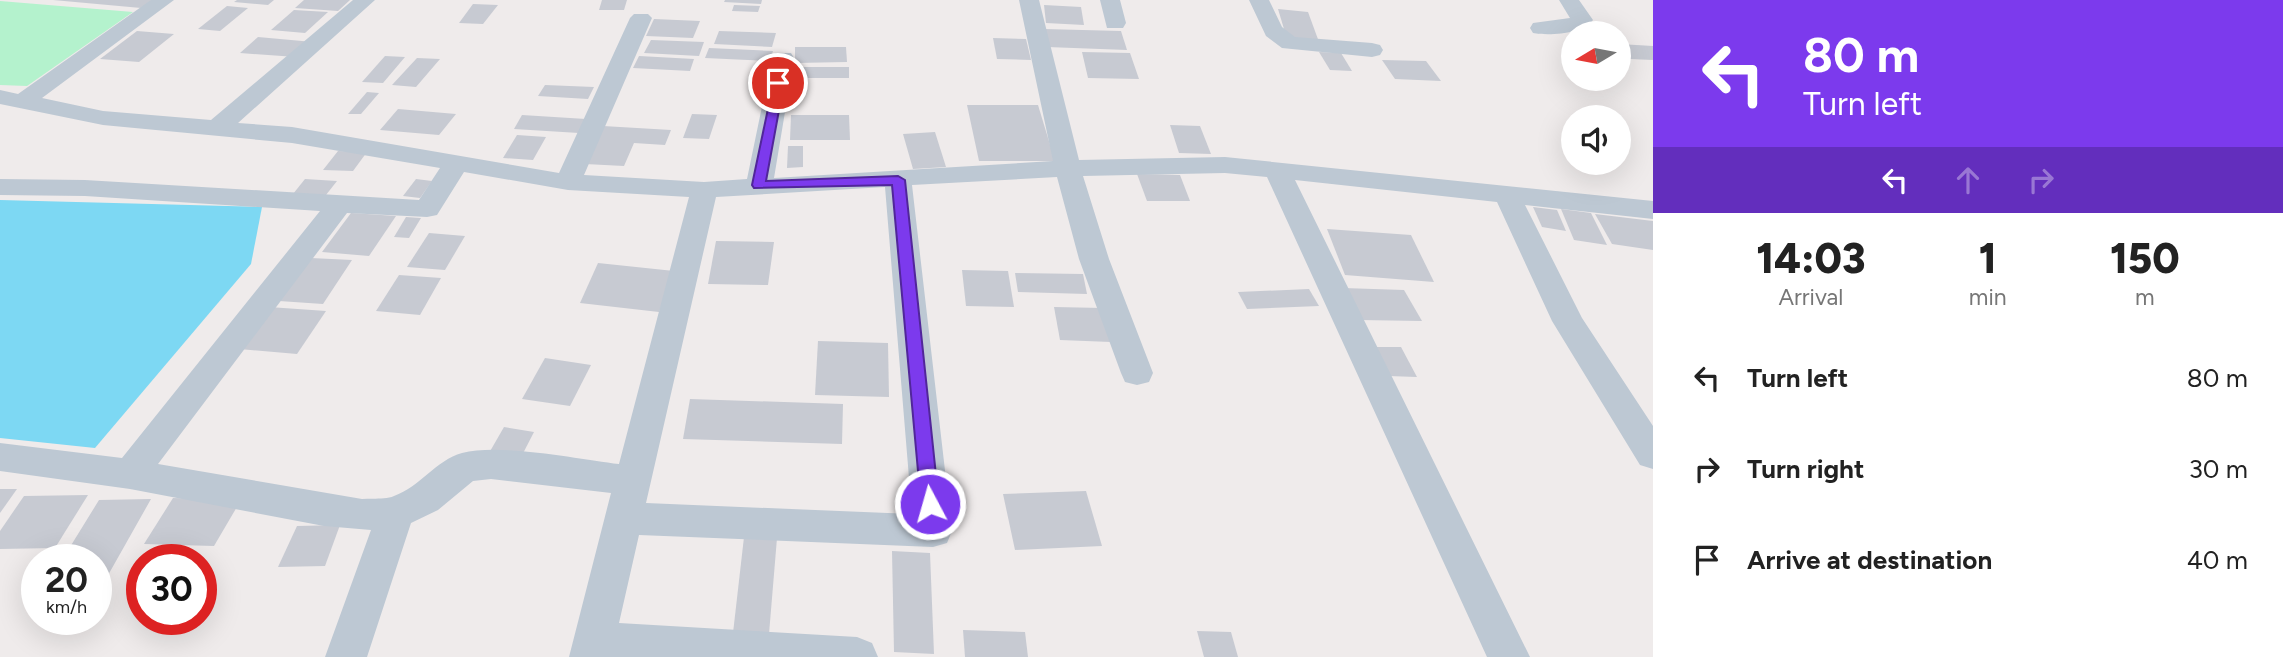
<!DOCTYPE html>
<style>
:root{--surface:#fff;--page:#f2f2f2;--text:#222;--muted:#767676}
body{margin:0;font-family:Figtree,sans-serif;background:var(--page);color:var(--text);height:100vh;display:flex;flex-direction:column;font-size:26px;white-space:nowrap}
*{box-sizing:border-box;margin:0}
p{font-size:23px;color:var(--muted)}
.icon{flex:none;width:38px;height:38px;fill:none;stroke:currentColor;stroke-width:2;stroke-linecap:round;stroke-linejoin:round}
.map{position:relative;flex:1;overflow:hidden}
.details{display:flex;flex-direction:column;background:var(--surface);width:630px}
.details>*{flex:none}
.guide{background:#7c3aed;color:#fff;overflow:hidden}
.needle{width:46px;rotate:260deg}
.buttons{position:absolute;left:1561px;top:21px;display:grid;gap:14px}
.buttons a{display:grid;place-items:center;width:70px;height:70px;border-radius:50%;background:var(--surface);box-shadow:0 7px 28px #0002;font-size:35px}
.speed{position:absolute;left:21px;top:544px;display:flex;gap:14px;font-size:35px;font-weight:700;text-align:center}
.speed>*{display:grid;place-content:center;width:91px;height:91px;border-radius:50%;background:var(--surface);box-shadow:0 7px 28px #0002;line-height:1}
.speed small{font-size:18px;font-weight:400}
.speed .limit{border:10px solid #d22;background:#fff;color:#111}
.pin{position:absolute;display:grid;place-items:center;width:60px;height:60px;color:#fff;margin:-30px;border:4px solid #fff;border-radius:50%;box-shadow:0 2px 7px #0007}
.me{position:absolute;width:77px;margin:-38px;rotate:354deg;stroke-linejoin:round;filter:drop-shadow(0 0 5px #0008)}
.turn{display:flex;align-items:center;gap:24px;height:147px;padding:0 35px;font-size:32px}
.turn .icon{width:91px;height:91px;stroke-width:2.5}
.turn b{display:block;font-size:49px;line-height:60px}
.lanes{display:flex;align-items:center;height:66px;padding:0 35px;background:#0003;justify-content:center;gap:35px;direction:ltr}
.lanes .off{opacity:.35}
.eta{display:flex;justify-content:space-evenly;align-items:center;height:119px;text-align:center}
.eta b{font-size:42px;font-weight:800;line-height:49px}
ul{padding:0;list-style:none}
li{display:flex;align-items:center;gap:21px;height:91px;padding:0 35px}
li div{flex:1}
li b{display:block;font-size:26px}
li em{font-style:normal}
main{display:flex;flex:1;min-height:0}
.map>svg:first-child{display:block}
</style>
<main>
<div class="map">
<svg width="1653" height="657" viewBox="0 0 1653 657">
<rect width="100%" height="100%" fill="#efebeb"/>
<polygon fill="#b4f2cd" points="0,1 133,12 27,86 0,85"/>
<polygon fill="#7dd8f3" points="0,200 262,207 251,264 95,448 0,438"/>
<g fill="#c7cad2">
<polygon points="53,0 153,0 141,8"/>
<polygon points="237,0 274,0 268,5 234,2"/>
<polygon points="304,0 350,0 338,11 295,8"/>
<polygon points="602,0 627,0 624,10 599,10"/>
<polygon points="725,0 762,0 761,4 724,2"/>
<polygon points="473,4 498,5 483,24 459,23"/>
<polygon points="734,5 760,6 758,12 732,11"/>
<polygon points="1044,5 1081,7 1084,25 1046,23"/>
<polygon points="227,6 248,8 220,31 198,29"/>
<polygon points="1278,9 1308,12 1319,42 1287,39"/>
<polygon points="294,10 328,12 305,33 271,30"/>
<polygon points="654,19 700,21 693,38 646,36"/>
<polygon points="1044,29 1121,31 1127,50 1047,47"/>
<polygon points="137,31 174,34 139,62 100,59"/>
<polygon points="719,31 776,33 772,47 714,44"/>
<polygon points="258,37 313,42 296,57 240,53"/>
<polygon points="993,38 1026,39 1031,60 997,59"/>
<polygon points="651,40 704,42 699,56 644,53"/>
<polygon points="1619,44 1653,46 1653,60 1630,59"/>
<polygon points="795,47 846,47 847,62 795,63"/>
<polygon points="709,48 773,51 770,61 705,58"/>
<polygon points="1082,52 1130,53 1139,79 1088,78"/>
<polygon points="1319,52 1341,53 1352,71 1330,70"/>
<polygon points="385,56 405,57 383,83 362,82"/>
<polygon points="639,56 694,59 690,71 633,68"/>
<polygon points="417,58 440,59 416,87 392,85"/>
<polygon points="1382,60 1426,61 1441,81 1395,79"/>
<rect x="793" y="67" width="56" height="11"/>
<polygon points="545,85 594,87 588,99 538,96"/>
<polygon points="367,92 379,93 361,114 348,114"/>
<polygon points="967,105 1038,105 1055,161 979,161"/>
<polygon points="398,109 456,114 439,135 380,130"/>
<polygon points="692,114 717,115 709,139 683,138"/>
<polygon points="522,115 586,119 579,133 514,129"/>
<polygon points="791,115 849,115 850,140 790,140"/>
<polygon points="1170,125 1200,126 1211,154 1179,153"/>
<polygon points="603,126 671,130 665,145 634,143 624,166 585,164"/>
<polygon points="935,132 946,167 913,169 903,134"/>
<polygon points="517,135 546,137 533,160 503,158"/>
<polygon points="788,146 803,146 803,167 787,168"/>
<polygon points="338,151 367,152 353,171 323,170"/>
<polygon points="1137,174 1180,175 1190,201 1147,201"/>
<polygon points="305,179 337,181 322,200 289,199"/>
<polygon points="416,179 432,181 420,198 403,196"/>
<polygon points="1533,207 1557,210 1566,231 1542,227"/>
<polygon points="1561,209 1591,213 1607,245 1574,240"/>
<polygon points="351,213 396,216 369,256 322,252"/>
<polygon points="1595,214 1653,221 1653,250 1612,244"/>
<polygon points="406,217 421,218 409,238 394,237"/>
<polygon points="1327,229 1411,235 1434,282 1345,275"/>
<polygon points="429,233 465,236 445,270 407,267"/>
<polygon points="716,241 774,242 768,285 708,284"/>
<polygon points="311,258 352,260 323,304 279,301"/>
<polygon points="598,263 674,271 659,312 580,303"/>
<polygon points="962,270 1008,271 1014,307 966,306"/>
<polygon points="1015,273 1083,274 1087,294 1018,292"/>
<polygon points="399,275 441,278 420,315 376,311"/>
<polygon points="1343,288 1404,290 1422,321 1359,320"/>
<polygon points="1309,289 1319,306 1247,309 1238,292"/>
<polygon points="269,307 326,311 297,354 239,349"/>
<polygon points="1054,307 1103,308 1111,342 1060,340"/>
<polygon points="818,341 888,343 889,397 815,395"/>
<polygon points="1372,347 1401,347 1417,377 1388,376"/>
<polygon points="545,358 591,365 570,406 522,399"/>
<polygon points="690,399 843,404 842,444 683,439"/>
<polygon points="504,427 534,432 517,465 485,460"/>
<polygon points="0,489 17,489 0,513"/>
<polygon points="1086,491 1102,546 1015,550 1003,494"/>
<polygon points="88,495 55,548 0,549 0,531 24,496"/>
<polygon points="173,498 241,500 214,546 144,544"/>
<polygon points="151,499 107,577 96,577 96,560 62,560 99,500"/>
<polygon points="340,525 325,566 278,567 297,526"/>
<polygon points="744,537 777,538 769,634 733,633"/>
<polygon points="892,551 930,553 934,654 894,652"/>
<polygon points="963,630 1025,632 1028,657 965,657"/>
<polygon points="1197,631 1231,632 1238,657 1204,657"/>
</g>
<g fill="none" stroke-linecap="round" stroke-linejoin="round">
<g fill="#bdc8d3" fill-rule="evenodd">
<path d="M151,0H174L42,98L103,111L211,120L353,0H375L238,123L292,127L559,173L630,18L634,14H648L652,18L584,175L704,182L747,179L772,58L775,53H791L794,58L774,178L1053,161L1019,0H1039L1079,160L1225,157L1653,201V219L1525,205L1582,318L1653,426V469L1640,465L1552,321L1497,202L1295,180L1530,657H1487L1267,177L1225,173L1083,176L1109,259L1153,373L1149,382L1137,385L1125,382L1121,373L1079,259L1057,177L912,185L952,531L947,543L933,547L639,535L619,623L857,637L872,643L878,657H569L611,493L491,479L473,481L438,510L411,523L367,657H325L371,530L324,526L130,489L0,471V443L122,458L320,211L85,196L0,195V179L85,180L419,200L440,168L292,143L103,125L0,104V90L18,94ZM464,172L568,190L689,197L619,464C578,459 500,443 462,453C436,460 420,487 394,496C385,500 372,498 362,499L158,464L347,213L427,217L437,215ZM885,187L912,514L646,503L716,197Z"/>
<polygon points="1100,0 1120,0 1126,23 1123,28 1107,28"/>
<polygon points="1249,0 1269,0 1282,27 1295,37 1372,43 1380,45 1383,50 1380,55 1372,57 1282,48 1266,36"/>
<path d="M1559,0H1579L1593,20C1583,34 1549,36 1533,33L1530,28L1533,23L1570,18Z"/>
</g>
</g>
<polygon fill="#7c3aed" stroke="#51269a" stroke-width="2" points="774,80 784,83 766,181 898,176 905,180 939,504 937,509 930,512 923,509 921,504 892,185 754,188 752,185"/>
</svg>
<div class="buttons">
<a><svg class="needle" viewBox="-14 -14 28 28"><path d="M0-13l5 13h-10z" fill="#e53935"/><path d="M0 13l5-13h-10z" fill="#767676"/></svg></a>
<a><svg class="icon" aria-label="sound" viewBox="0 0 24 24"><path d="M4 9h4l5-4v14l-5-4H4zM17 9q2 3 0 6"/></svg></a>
</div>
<div class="speed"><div>20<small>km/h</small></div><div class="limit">30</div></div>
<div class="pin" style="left:778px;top:83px;background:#d93025"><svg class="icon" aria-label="arrive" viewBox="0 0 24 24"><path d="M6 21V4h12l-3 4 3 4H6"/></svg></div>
<svg class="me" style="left:930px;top:504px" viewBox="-20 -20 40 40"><circle r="17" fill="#7c3aed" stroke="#fff" stroke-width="3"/><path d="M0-11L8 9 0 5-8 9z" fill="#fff"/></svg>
</div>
<section class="details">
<div class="guide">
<div class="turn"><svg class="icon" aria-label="left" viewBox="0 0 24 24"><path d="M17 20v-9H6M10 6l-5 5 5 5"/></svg><div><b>80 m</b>Turn left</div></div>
<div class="lanes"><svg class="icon" aria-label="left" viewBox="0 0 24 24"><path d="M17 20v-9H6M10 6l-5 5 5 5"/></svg><svg class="icon off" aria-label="ahead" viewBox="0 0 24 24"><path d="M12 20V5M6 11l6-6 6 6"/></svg><svg class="icon off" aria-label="right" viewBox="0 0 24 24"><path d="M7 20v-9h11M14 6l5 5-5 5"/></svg></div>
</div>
<div class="eta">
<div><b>14:03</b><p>Arrival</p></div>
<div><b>1</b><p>min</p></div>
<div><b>150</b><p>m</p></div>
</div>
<ul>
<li><svg class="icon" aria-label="left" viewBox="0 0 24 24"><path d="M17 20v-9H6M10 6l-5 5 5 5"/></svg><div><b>Turn left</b></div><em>80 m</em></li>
<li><svg class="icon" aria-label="right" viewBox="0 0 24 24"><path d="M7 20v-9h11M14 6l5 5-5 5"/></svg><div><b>Turn right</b></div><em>30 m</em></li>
<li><svg class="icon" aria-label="arrive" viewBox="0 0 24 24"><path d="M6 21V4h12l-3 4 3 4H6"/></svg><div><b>Arrive at destination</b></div><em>40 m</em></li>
</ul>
</section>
</main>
